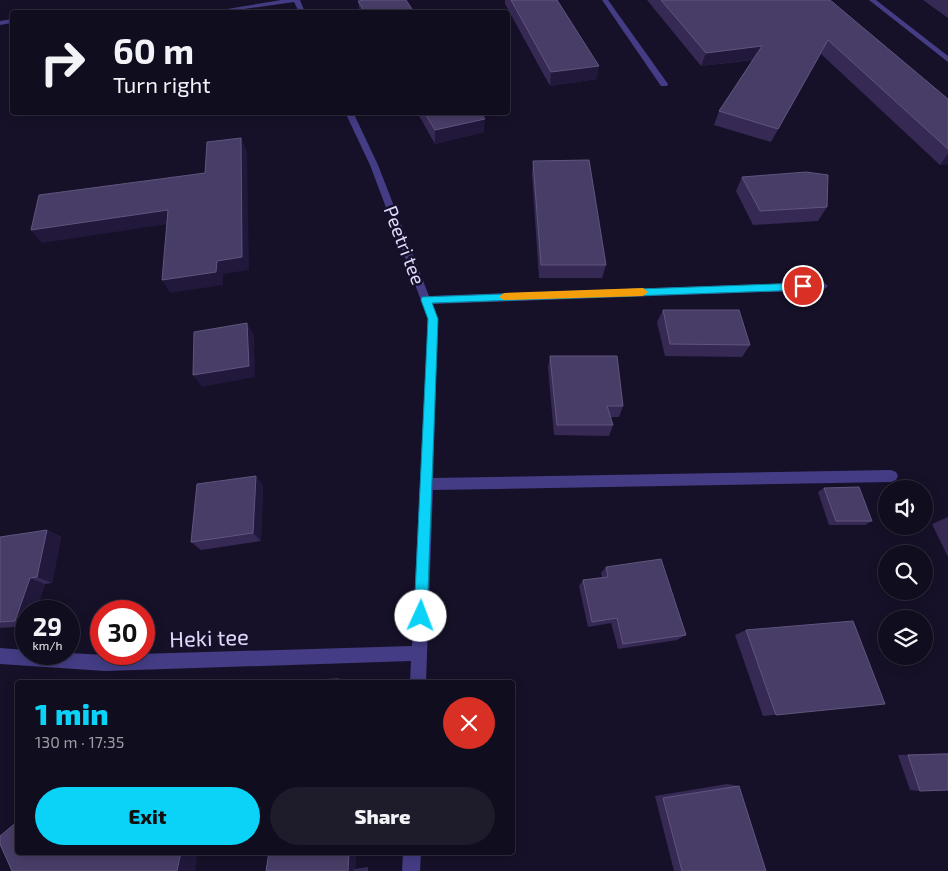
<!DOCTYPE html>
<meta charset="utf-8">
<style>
:root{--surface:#100d1e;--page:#1e1b2b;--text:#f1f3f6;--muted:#9c9ca4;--line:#302d3c;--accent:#0bd3f8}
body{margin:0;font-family:"Exo 2",sans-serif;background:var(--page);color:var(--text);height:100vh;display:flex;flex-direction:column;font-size:19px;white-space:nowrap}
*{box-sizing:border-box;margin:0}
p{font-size:16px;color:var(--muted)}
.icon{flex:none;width:28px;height:28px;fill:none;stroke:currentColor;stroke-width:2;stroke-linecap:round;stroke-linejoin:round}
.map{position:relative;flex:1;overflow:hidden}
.panel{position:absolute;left:15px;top:680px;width:500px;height:175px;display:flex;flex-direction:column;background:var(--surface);border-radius:5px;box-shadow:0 2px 12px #0003,0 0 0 1px var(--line)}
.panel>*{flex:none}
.banner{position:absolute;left:10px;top:10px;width:500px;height:105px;border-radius:5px;box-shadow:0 2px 12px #0003,0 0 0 1px var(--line);background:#100d1e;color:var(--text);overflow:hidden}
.buttons{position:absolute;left:878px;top:480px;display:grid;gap:10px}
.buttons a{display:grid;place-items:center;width:55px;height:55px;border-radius:50%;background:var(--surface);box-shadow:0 2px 12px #0003,0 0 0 1px var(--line);font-size:25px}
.speed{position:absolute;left:15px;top:600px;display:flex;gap:10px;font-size:25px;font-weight:700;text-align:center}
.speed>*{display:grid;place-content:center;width:65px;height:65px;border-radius:50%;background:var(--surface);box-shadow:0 2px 12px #0003,0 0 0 1px var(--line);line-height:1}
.speed small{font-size:12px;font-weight:400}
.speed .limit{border:8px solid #d22;background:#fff;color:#111}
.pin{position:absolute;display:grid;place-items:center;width:42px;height:42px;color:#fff;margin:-21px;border:2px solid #fff;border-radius:50%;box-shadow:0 1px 5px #0007}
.me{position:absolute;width:55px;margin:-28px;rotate:2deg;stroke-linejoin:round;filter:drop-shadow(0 0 4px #0008)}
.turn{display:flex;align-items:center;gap:18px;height:105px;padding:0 20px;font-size:22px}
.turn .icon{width:65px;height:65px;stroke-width:2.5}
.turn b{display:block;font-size:35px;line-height:42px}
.round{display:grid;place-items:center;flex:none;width:52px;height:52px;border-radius:26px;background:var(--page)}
.summary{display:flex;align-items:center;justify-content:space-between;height:85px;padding:0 20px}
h1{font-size:30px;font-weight:800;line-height:38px;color:var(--accent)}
.cta{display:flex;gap:10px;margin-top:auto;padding:10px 20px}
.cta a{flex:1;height:58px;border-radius:30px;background:var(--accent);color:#111;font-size:20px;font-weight:800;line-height:58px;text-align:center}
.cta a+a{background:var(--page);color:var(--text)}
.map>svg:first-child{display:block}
</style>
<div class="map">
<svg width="948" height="871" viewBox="0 0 948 871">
<rect width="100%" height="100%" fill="#161128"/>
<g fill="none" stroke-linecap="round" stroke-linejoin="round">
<g fill="#443d85" fill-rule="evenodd">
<polygon points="281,0 300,0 305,12 299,12 294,2 223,12 209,12"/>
<polygon points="602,0 608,0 668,84 667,86 661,86"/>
<polygon points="869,0 876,0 948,56 948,62"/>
<polygon points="12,19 12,23 0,25 0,21"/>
<polygon points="345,112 353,112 378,165 429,296 823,282 828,286 823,290 433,304 438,319 433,478 891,470 896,472 898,476 896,480 891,482 433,490 426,682 410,682 411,661 105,671 0,664 0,648 26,650 26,654 69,653 105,655 412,646 428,319 370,165"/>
<polygon points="403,852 421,852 420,871 402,871"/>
</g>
</g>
<g fill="#362a55">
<polygon points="505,0 557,0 597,79 550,86 505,4"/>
<polygon points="647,0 830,0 948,99 948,164 940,165 821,54 771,142 714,125 719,111 753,60 701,66"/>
<polygon points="923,0 948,0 948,18"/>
<polygon points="358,1 414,12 360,12"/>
<polygon points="417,112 480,112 484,132 435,144"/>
<polygon points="533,161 606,265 602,278 539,278 532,174"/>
<polygon points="742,177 827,207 818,221 753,225 736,191"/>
<polygon points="663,310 750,345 742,357 665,356 657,322"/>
<polygon points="550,356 623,406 619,417 610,417 613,425 609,436 554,435 548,367"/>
<polygon points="263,485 261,541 201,550 191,542"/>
<polygon points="824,488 872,521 865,525 829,525 818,492"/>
<polygon points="948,517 948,557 932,524"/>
<polygon points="47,530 61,537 52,583 45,584 36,611 26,611 26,626 0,628 0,537"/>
<polygon points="606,567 686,635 677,640 618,649 611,623 588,627 579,586 583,580 602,577 601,573"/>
<polygon points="746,630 885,704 763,716 735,635"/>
<polygon points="948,753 948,790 920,791 910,790 898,755"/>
<polygon points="727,784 739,786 766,871 674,871 655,796"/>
<polygon points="269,852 356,852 355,869 368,867 368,871 266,871"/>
</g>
<g fill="#21183b">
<polygon points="828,40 821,54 771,142 778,129"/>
<polygon points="762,46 757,59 701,66 706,53"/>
<polygon points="599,66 597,79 550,86 551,72"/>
<polygon points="485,119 484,132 435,144 435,130"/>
<polygon points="241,138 247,151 249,270 223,274 223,285 170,293 162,280 217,261"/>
<polygon points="948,154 948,164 940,165"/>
<polygon points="168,210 175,223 42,243 31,230"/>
<polygon points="247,323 254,335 255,377 202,387 193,375"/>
<polygon points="256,476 263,485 261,541 253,533"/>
<polygon points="47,530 61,537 52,583 37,577"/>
<polygon points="30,578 45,584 36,611 26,611 26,624 15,621"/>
<polygon points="339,679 346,682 339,682"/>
<polygon points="181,852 198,852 195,871 177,871"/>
<polygon points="349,852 356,852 355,869 352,871 348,871"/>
</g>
<g fill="#483d67" stroke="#60557f">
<polygon points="366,0 406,0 414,12 365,12 358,1"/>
<polygon points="511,0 557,0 599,66 551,72"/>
<polygon points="661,0 830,0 948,99 948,149 828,40 778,129 719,111 762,46 706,53"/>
<polygon points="424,112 480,112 485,119 435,130"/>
<polygon points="241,138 242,257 217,261 216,272 162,280 168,210 31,230 39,195 205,173 207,142"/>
<polygon points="589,160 606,265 541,265 533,161"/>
<polygon points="806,172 828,175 827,207 760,211 742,177"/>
<polygon points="663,310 739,310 750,345 670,344"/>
<polygon points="247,323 249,366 193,375 194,332"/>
<polygon points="550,356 617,356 623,406 607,406 613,425 557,425"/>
<polygon points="256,476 253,533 191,542 197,484"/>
<polygon points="859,487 872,521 836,521 824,488"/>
<polygon points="47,530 37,577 30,578 15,621 0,622 0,537"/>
<polygon points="661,559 686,635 623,644 617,618 592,622 583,580 608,577 606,567"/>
<polygon points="853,621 885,704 776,715 746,630"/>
<polygon points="339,679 339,682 288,682 288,681"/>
<polygon points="948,754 948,790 920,791 908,755"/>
<polygon points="739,786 766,871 682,871 663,798"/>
<polygon points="18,821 18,852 181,852 177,871 12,871 0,844 0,836"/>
<polygon points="269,852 349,852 348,871 266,871"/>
</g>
<polygon fill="#0bd3f8" stroke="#0789a1" points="803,283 808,286 803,290 432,303 438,319 427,616 425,620 421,622 416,620 414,616 428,319 421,300 422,297"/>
<polygon fill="#f59e0b" points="643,288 648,292 643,296 504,300 499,297 504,293"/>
<g text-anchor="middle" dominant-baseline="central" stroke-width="5" stroke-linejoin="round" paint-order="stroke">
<g font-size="19" fill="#dfd9fe" stroke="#161128">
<text transform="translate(405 245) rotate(69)">Peetri tee</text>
</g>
<g font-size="22" fill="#dfd9fe" stroke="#161128">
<text transform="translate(209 637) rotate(-2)">Heki tee</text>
</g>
</g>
</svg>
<div class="buttons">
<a><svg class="icon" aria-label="sound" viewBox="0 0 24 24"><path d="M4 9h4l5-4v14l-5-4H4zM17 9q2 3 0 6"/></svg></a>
<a><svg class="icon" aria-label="search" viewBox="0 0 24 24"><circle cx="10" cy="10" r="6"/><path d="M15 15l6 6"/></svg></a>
<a><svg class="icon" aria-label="layers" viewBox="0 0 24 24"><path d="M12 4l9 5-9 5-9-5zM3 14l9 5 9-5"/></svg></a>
</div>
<div class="speed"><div>29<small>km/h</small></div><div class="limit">30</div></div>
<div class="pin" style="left:803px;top:286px;background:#d93025"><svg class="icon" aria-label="arrive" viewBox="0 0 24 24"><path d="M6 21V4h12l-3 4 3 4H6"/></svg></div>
<svg class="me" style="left:421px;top:616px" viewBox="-20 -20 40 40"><circle r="19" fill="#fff"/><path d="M0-13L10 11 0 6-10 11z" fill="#0bd3f8"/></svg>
<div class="banner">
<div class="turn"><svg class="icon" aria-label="right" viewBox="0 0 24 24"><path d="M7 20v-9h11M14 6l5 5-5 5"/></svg><div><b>60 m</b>Turn right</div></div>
</div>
<section class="panel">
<div class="summary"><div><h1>1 min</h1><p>130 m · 17:35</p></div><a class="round" style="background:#d93025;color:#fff"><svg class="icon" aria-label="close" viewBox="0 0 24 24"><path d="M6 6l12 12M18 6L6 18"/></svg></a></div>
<div class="cta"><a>Exit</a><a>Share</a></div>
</section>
</div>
